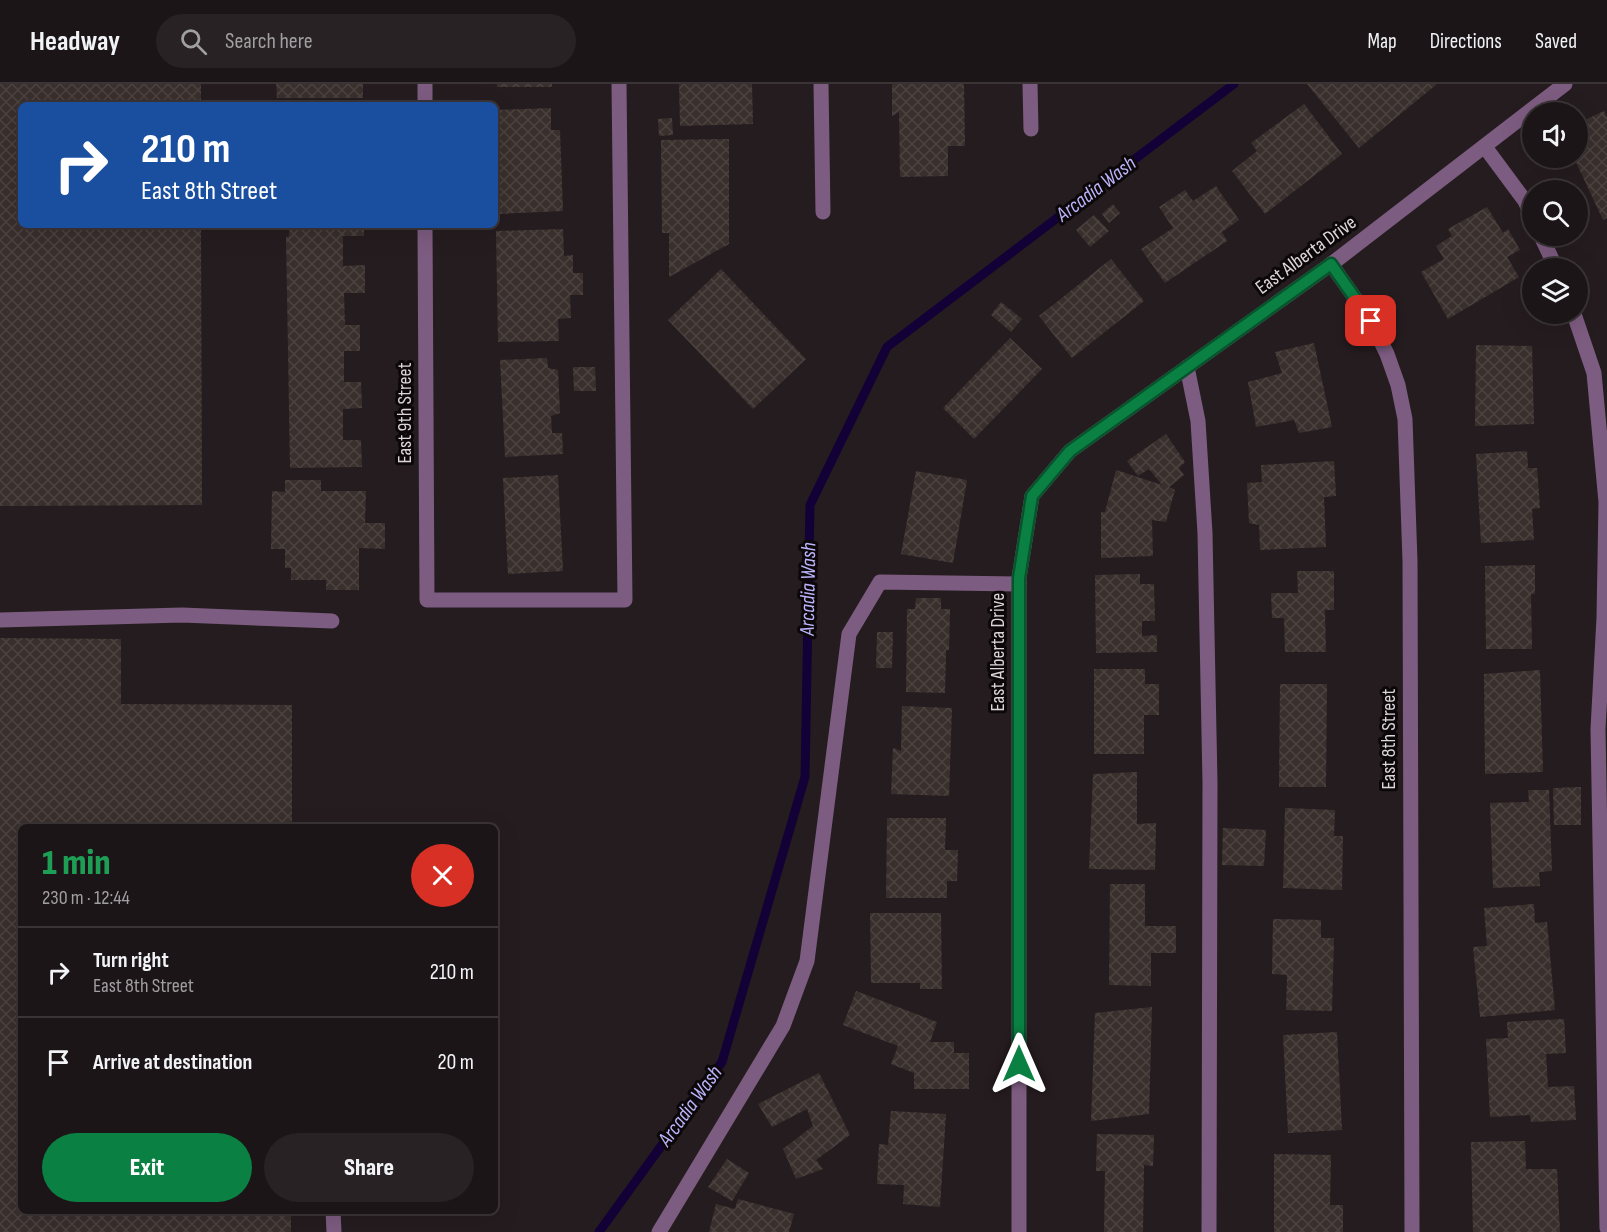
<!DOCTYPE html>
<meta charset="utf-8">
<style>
:root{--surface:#1c1517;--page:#292224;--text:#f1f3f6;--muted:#a09fa1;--line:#3a3436;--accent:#0b8043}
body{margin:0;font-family:"Sofia Sans Condensed",sans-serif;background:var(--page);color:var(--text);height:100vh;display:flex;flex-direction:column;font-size:22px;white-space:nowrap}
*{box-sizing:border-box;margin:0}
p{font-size:20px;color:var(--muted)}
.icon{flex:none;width:33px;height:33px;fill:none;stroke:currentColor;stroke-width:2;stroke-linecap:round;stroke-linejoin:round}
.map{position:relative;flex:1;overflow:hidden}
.drawer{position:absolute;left:18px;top:740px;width:480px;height:390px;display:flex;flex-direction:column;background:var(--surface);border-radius:9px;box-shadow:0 6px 24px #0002,0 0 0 2px var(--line)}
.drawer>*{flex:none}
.hud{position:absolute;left:18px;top:18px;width:480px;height:126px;border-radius:9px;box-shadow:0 6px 24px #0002,0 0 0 2px var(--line);background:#1a4fa0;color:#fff;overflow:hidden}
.controls{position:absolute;left:1522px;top:18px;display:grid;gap:12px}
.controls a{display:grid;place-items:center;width:66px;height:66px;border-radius:50%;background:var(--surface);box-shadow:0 6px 24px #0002,0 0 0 2px var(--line);font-size:30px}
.pin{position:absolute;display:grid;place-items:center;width:51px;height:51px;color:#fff;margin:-26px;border-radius:12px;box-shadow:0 3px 9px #0006}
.me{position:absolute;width:66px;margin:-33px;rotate:0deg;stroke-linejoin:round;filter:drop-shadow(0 0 4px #0008)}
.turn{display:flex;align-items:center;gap:21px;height:126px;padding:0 24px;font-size:27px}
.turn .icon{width:78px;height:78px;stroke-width:2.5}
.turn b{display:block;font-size:42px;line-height:51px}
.round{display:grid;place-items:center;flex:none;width:63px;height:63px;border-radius:32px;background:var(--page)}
.summary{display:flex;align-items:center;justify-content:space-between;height:102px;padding:0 24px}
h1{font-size:36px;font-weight:800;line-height:45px;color:#1e9e55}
.primary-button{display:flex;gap:12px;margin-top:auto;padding:12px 24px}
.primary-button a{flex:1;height:69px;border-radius:36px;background:var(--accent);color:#fff;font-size:24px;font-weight:800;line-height:69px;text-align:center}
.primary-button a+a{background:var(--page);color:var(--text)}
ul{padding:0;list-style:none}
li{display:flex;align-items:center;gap:18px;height:90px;padding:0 24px;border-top:2px solid var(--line)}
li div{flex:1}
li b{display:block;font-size:22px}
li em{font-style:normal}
header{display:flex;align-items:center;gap:36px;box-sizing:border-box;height:84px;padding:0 30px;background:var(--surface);border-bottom:2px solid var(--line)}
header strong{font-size:28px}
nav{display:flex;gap:33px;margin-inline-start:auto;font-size:21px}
.search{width:420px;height:54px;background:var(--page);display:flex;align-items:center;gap:15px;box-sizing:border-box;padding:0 21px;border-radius:33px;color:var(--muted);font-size:22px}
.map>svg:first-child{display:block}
</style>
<header>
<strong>Headway</strong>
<div class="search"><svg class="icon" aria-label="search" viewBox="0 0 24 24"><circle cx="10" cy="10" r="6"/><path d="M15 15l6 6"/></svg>Search here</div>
<nav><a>Map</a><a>Directions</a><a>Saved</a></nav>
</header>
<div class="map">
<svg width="1607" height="1148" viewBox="0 0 1607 1148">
<defs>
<pattern id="building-cross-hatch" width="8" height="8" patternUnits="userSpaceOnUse" patternTransform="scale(1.5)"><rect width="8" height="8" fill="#392f2d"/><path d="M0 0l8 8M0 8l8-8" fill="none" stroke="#4c4341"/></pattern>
</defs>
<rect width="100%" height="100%" fill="#251c1f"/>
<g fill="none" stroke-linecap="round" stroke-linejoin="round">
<polyline stroke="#130036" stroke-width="9" points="599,1148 722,978 805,693 810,421 887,263 1234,0"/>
</g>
<g fill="url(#building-cross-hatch)">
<polygon points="0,0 201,0 201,21 21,21 21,141 201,141 202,421 0,422"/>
<polygon points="276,0 363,0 363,14 277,14"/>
<rect x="497" y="0" width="55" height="3"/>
<polygon points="679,0 752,0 753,40 680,42"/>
<polygon points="892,0 964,0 965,62 948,62 948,92 900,93 899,28 892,32"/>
<polygon points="1307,0 1437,0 1359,64"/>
<polygon points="1304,20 1342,70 1265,130 1232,87 1257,67 1251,59"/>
<polygon points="551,24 551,46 560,46 563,127 500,130 496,26"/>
<polygon points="1604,27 1607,33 1607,134 1603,136 1574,74 1578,74 1578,39"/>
<polygon points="672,34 673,51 659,52 658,35"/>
<polygon points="729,55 729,160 669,193 669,149 662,149 661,56"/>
<polygon points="1216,102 1239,136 1222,148 1227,157 1165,199 1141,165 1173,144 1159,123 1185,106 1193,117"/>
<polygon points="1113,120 1120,129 1109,139 1102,130"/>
<polygon points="1487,123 1503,149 1508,145 1520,166 1507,173 1519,193 1448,235 1421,188 1444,175 1436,162 1452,152 1448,145"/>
<polygon points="1094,131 1109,147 1090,163 1076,146"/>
<polygon points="289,141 364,141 364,152 343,152 343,182 365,181 365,209 344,209 345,241 360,241 360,267 344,267 344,298 361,298 362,324 343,325 343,356 361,356 362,383 290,384 286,153 289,152"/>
<polygon points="563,145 564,172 573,171 573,189 583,189 583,211 570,211 571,234 558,235 559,257 498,258 496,147"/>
<polygon points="1111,175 1144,217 1072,274 1039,232"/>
<polygon points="721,185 806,275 753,325 668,236"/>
<polygon points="1001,218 1022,235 1011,248 991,231"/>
<polygon points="1010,254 1042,285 974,355 943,324"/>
<polygon points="1314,259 1332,343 1299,349 1294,336 1256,343 1248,298 1282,289 1275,268"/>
<polygon points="1476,261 1532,262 1534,340 1475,342"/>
<polygon points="547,274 548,284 558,286 560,329 551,332 552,349 562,349 563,370 505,373 500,276"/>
<polygon points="573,283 595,283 596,307 574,307"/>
<polygon points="1166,350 1185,378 1179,384 1184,391 1169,403 1175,406 1166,438 1152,436 1153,472 1101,474 1101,428 1105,428 1116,386 1162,401 1149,385 1138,392 1127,377"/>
<polygon points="1527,367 1528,384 1537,384 1540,424 1532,425 1534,456 1481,459 1476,370"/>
<polygon points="1334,377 1336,412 1324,413 1326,463 1260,466 1259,441 1249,439 1247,399 1262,398 1261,381"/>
<polygon points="916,387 967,396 953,479 901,470"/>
<polygon points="558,391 563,487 508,490 503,394"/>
<polygon points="285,396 321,396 321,407 366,407 365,439 385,439 385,465 359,464 359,506 326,506 326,496 291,496 291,484 285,484 285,465 271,465 272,407 285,408"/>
<polygon points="1535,481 1535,510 1531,510 1532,565 1486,565 1485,482"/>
<polygon points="1297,487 1334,487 1334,526 1325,526 1326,568 1285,568 1284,534 1272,534 1271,509 1298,509"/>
<polygon points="1140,490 1140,500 1154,500 1155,537 1142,537 1142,552 1157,551 1157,568 1096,569 1095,491"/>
<polygon points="916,514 941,514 941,525 950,525 949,566 946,566 945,609 906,608 907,525 915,525"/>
<polygon points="877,548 893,548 892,584 876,584"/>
<polygon points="0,554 121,555 121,620 292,621 292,742 21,742 21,1126 291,1126 291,1148 0,1148"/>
<polygon points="1094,585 1145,585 1145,600 1159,600 1159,631 1144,631 1144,670 1094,670"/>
<polygon points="1540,586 1543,688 1485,690 1484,590"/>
<polygon points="1280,600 1327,600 1326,703 1279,703"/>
<polygon points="902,622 952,624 949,712 891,710 893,664 901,667"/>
<polygon points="1137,688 1137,740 1156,739 1155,786 1089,785 1093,690"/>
<polygon points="1581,703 1581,741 1554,741 1553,704"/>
<polygon points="1528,706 1549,706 1552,787 1539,788 1540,802 1493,804 1490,719 1529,718"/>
<polygon points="1285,724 1335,726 1334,752 1343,752 1342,806 1283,804"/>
<polygon points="887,734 946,734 945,766 958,766 957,797 947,797 947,814 886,814"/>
<polygon points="1223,744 1266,746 1264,782 1222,781"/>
<polygon points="1110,800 1145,800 1145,842 1176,842 1176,869 1151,869 1151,902 1109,901"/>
<polygon points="1534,820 1535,839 1547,838 1555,926 1480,933 1473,863 1487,862 1484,824"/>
<polygon points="870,829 941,829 942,905 920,905 920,899 871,899"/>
<polygon points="1273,835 1321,836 1321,854 1334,854 1332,927 1286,926 1287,891 1272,890"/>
<polygon points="856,907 937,938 930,958 954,958 954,969 969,969 969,1005 914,1005 914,989 891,980 898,962 843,941"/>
<polygon points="1152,923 1149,1030 1091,1037 1095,929"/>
<polygon points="1564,935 1566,969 1546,970 1548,1003 1574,1002 1576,1036 1531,1038 1530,1031 1490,1033 1486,955 1508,954 1507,938"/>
<polygon points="1337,948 1342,1046 1288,1049 1283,951"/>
<polygon points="819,989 850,1051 816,1076 823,1085 796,1095 783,1065 813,1042 807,1025 772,1043 758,1020"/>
<polygon points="891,1027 946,1030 940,1123 903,1120 904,1101 877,1100 879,1060 888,1061"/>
<polygon points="1097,1050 1154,1051 1153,1082 1144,1081 1143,1148 1104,1148 1105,1087 1096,1087"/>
<polygon points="1525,1057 1526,1085 1557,1085 1560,1148 1473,1148 1471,1058"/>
<polygon points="1274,1070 1331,1071 1330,1121 1343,1121 1343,1148 1274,1148"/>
<polygon points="727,1075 749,1089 732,1117 708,1103"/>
<polygon points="738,1115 794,1130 789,1148 709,1148 716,1120 735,1125"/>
</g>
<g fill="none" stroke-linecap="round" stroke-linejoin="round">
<g stroke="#7d5c81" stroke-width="15">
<polyline points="425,0 425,21"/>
<polyline points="821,0 823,128"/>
<polyline points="1030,0 1031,45"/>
<polyline points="1485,63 1525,117 1533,135"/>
<polyline points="425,141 427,516 625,516 619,0"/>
<polyline points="1541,152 1556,184"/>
<polyline points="1331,180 1371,237 1387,270 1398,301 1405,335 1410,477 1412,1148"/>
<polyline points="1574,230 1594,289 1606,418 1604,534 1598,645 1607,1144"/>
<polyline points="1187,283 1198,337 1205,449 1210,699 1209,1148"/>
<polyline points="0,536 182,531 332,537"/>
<polyline points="333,1126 334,1148"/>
<polyline points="659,1148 783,942 807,877 849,550 880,498 1019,500"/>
<polyline points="1019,1148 1019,494 1032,412 1070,367 1334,178 1565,0"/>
</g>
</g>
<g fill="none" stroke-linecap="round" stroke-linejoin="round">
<defs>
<polyline id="route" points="1019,980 1019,494 1032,412 1070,367 1331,180 1371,237"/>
</defs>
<use href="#route" stroke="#07532c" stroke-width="15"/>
<use href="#route" stroke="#0b8043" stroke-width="10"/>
</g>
<g text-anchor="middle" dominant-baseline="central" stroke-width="6" stroke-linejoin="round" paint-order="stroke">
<g font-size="20" fill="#ddd6d8" stroke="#0c0809">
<text transform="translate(1306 171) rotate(-36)">East Alberta Drive</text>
<text transform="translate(405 329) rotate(-90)">East 9th Street</text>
<text transform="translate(998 568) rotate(-90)">East Alberta Drive</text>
<text transform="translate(1389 655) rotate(-90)">East 8th Street</text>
</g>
<g font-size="21" font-style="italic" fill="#bdb4fc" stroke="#0c0809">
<text transform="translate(1096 105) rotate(-37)">Arcadia Wash</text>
<text transform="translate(808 505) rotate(-89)">Arcadia Wash</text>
<text transform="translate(690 1022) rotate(-54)">Arcadia Wash</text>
</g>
</g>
</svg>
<div class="controls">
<a><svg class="icon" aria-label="sound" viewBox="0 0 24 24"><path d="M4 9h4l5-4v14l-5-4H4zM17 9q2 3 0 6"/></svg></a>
<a><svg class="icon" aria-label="search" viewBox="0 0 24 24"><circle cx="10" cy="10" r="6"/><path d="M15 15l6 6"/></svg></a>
<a><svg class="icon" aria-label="layers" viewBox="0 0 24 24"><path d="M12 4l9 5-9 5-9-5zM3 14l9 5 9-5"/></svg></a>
</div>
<div class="pin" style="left:1371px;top:237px;background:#d93025"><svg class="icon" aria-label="arrive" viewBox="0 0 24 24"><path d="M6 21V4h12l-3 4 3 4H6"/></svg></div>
<svg class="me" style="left:1019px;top:980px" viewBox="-20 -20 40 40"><path d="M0-17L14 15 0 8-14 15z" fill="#0b8043" stroke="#fff" stroke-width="4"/></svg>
<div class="hud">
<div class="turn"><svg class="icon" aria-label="right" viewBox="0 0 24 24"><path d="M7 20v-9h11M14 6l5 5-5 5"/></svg><div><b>210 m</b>East 8th Street</div></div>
</div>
<section class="drawer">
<div class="summary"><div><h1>1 min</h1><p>230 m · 12:44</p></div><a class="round" style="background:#d93025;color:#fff"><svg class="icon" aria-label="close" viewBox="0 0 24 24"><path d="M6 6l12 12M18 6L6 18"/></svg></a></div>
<ul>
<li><svg class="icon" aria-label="right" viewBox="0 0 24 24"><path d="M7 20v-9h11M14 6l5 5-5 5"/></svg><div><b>Turn right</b><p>East 8th Street</p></div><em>210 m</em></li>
<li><svg class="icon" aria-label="arrive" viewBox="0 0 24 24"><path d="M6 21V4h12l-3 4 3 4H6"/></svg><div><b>Arrive at destination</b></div><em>20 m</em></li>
</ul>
<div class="primary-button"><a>Exit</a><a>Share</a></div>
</section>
</div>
